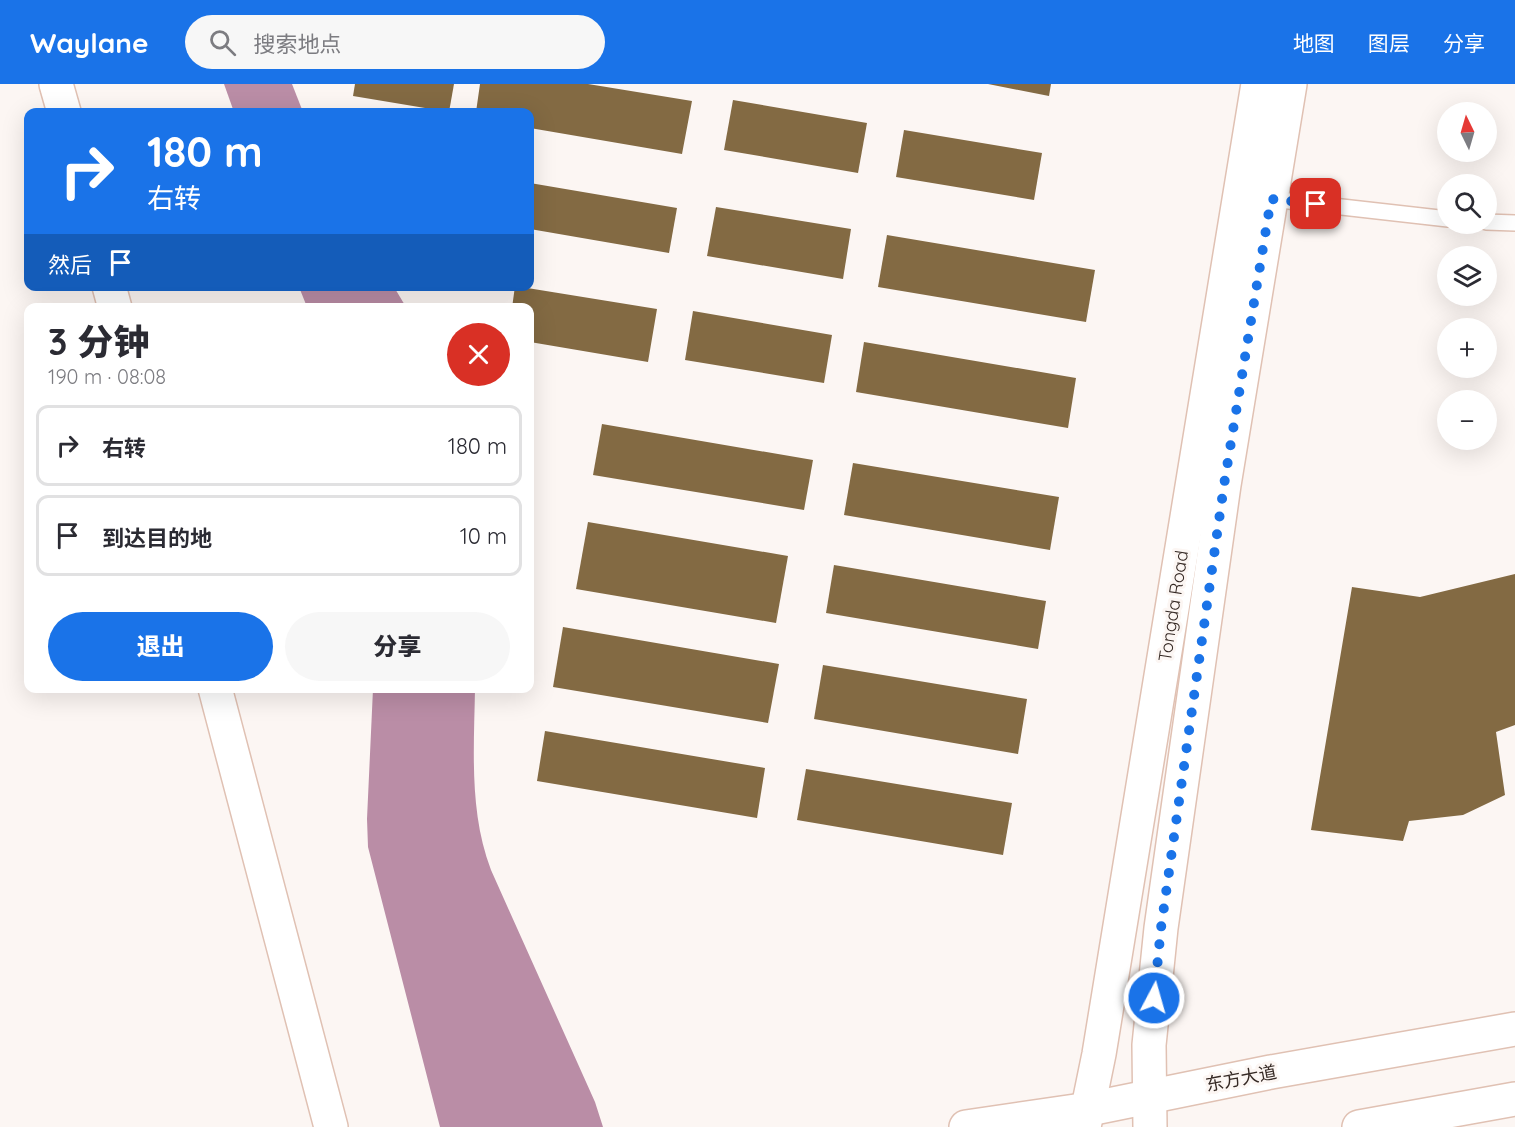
<!DOCTYPE html>
<html lang="zh">
<meta charset="utf-8">
<style>
:root{--surface:#fff;--page:#f7f7f7;--text:#2b2b33;--muted:#7c7c81;--line:#e1e1e2;--accent:#1a73e8}
body{margin:0;font-family:Quicksand,"Noto Sans SC",sans-serif;background:var(--page);color:var(--text);height:100vh;display:flex;flex-direction:column;font-size:22px;white-space:nowrap}
*{box-sizing:border-box;margin:0}
p{font-size:20px;color:var(--muted)}
.icon{flex:none;width:33px;height:33px;fill:none;stroke:currentColor;stroke-width:2;stroke-linecap:round;stroke-linejoin:round}
.map{position:relative;flex:1;overflow:hidden}
.panel{position:absolute;left:24px;top:219px;width:510px;height:390px;display:flex;flex-direction:column;background:var(--surface);border-radius:12px;box-shadow:0 6px 24px #0002}
.panel>*{flex:none}
.hud{position:absolute;left:24px;top:24px;width:510px;height:183px;border-radius:12px;box-shadow:0 6px 24px #0002;background:#1a73e8;color:#fff;overflow:hidden}
.needle{width:39px;rotate:355deg}
.fabs{position:absolute;left:1437px;top:18px;display:grid;gap:12px}
.fabs a{display:grid;place-items:center;width:60px;height:60px;border-radius:50%;background:var(--surface);box-shadow:0 6px 24px #0002;font-size:30px}
.pin{position:absolute;display:grid;place-items:center;width:51px;height:51px;color:#fff;margin:-26px;border-radius:12px;box-shadow:0 3px 9px #0006}
.me{position:absolute;width:66px;margin:-33px;rotate:6deg;stroke-linejoin:round;filter:drop-shadow(0 0 4px #0008)}
.turn{display:flex;align-items:center;gap:21px;height:126px;padding:0 24px;font-size:27px}
.turn .icon{width:78px;height:78px;stroke-width:2.5}
.turn b{display:block;font-size:42px;line-height:51px}
.then{display:flex;align-items:center;height:57px;padding:0 24px;background:#0003;gap:12px;font-size:22px}
.round{display:grid;place-items:center;flex:none;width:63px;height:63px;border-radius:32px;background:var(--page)}
.overview{display:flex;align-items:center;justify-content:space-between;height:102px;padding:0 24px}
h1{font-size:36px;font-weight:800;line-height:45px}
.primary-button{display:flex;gap:12px;margin-top:auto;padding:12px 24px}
.primary-button a{flex:1;height:69px;border-radius:36px;background:var(--accent);color:#fff;font-size:24px;font-weight:800;line-height:69px;text-align:center}
.primary-button a+a{background:var(--page);color:var(--text)}
ul{padding:0;list-style:none}
li{display:flex;align-items:center;gap:18px;height:81px;margin:0 12px 9px;padding:0 12px;border:3px solid var(--line);border-radius:12px}
li div{flex:1}
li b{display:block;font-size:22px}
li em{font-style:normal}
header{display:flex;align-items:center;gap:36px;box-sizing:border-box;height:84px;padding:0 30px;background:var(--accent);color:#fff}
header strong{font-size:28px}
nav{display:flex;gap:33px;margin-inline-start:auto;font-size:21px}
.search{width:420px;height:54px;background:var(--page);display:flex;align-items:center;gap:15px;box-sizing:border-box;padding:0 21px;border-radius:33px;color:var(--muted);font-size:22px}
.map>svg:first-child{display:block}
</style>
<header>
<strong>Waylane</strong>
<div class="search"><svg class="icon" aria-label="search" viewBox="0 0 24 24"><circle cx="10" cy="10" r="6"/><path d="M15 15l6 6"/></svg>搜索地点</div>
<nav><a>地图</a><a>图层</a><a>分享</a></nav>
</header>
<div class="map">
<svg width="1515" height="1043" viewBox="0 0 1515 1043">
<rect width="100%" height="100%" fill="#fcf6f3"/>
<g fill="#ba8da6">
<polygon points="224,0 292,0 303,28 234,28"/>
<polygon points="299,203 394,203 406,223 307,223"/>
<path d="M373,605H475C474,666 469,728 491,786L595,1018L603,1043H440L368,763L367,735Z"/>
</g>
<g fill="#836a43">
<polygon points="355,0 454,0 449,28 353,12"/>
<polygon points="480,0 588,0 692,17 682,70 530,44 530,28 476,28"/>
<polygon points="988,0 1051,0 1049,12"/>
<polygon points="733,16 867,39 858,89 724,66"/>
<polygon points="904,46 1042,69 1034,116 896,93"/>
<polygon points="530,99 677,124 669,169 530,145"/>
<polygon points="716,123 851,145 843,195 707,172"/>
<polygon points="887,151 1095,186 1086,238 878,203"/>
<polygon points="515,202 657,225 648,278 530,258 530,224 512,224"/>
<polygon points="693,227 832,251 824,299 685,276"/>
<polygon points="864,258 1076,294 1068,344 856,308"/>
<polygon points="602,340 813,376 804,426 593,391"/>
<polygon points="853,379 1059,413 1050,466 844,431"/>
<polygon points="588,438 788,472 776,539 576,505"/>
<polygon points="834,481 1046,517 1038,565 826,529"/>
<polygon points="1515,490 1515,641 1496,648 1505,711 1463,731 1409,737 1403,757 1311,746 1352,503 1420,513"/>
<polygon points="563,543 779,580 768,639 553,603"/>
<polygon points="823,581 1027,615 1018,670 814,635"/>
<polygon points="545,647 765,684 757,734 537,697"/>
<polygon points="806,685 1012,719 1003,771 797,736"/>
</g>
<g fill="none" stroke-linecap="round" stroke-linejoin="round">
<defs>
<g id="lane">
<polyline points="1271,115 1448,135"/>
<polyline points="1486,138 1515,139"/>
</g>
<g id="secondary">
<polyline points="56,0 64,28"/>
<polyline points="109,202 115,224"/>
<polyline points="215,604 331,1043"/>
<polyline points="1084,1043 1099,970 1258,0"/>
<polyline points="1150,1043 1149,961 1161,844 1224,401 1290,0"/>
</g>
<g id="primary">
<polyline points="966,1043 1089,1025 1271,988 1515,945"/>
<polyline points="1359,1043 1515,1015"/>
</g>
</defs>
<use href="#lane" stroke="#e0c1b3" stroke-width="18"/>
<use href="#secondary" stroke="#e0c1b3" stroke-width="36"/>
<use href="#primary" stroke="#e0c1b3" stroke-width="36"/>
<use href="#lane" stroke="#fff" stroke-width="15"/>
<use href="#secondary" stroke="#fff" stroke-width="33"/>
<use href="#primary" stroke="#fff" stroke-width="33"/>
</g>
<g fill="none" stroke-linecap="round" stroke-linejoin="round">
<polyline stroke="#1a73e8" stroke-width="10" stroke-dasharray="0 18" points="1154,914 1161,844 1224,401 1271,115 1316,120"/>
</g>
<g text-anchor="middle" dominant-baseline="central" stroke-width="6" stroke-linejoin="round" paint-order="stroke">
<g font-size="18" fill="#352924" stroke="#fcf6f3">
<text transform="translate(1173 522) rotate(-81)">Tongda Road</text>
<text transform="translate(1241 994) rotate(-11)">东方大道</text>
</g>
</g>
</svg>
<div class="fabs">
<a><svg class="needle" viewBox="-14 -14 28 28"><path d="M0-13l5 13h-10z" fill="#e53935"/><path d="M0 13l5-13h-10z" fill="#7c7c81"/></svg></a>
<a><svg class="icon" aria-label="search" viewBox="0 0 24 24"><circle cx="10" cy="10" r="6"/><path d="M15 15l6 6"/></svg></a>
<a><svg class="icon" aria-label="layers" viewBox="0 0 24 24"><path d="M12 4l9 5-9 5-9-5zM3 14l9 5 9-5"/></svg></a>
<a>+</a>
<a>−</a>
</div>
<div class="pin" style="left:1316px;top:120px;background:#d93025"><svg class="icon" aria-label="arrive" viewBox="0 0 24 24"><path d="M6 21V4h12l-3 4 3 4H6"/></svg></div>
<svg class="me" style="left:1154px;top:914px" viewBox="-20 -20 40 40"><circle r="17" fill="#1a73e8" stroke="#fff" stroke-width="3"/><path d="M0-11L8 9 0 5-8 9z" fill="#fff"/></svg>
<div class="hud">
<div class="turn"><svg class="icon" aria-label="right" viewBox="0 0 24 24"><path d="M7 20v-9h11M14 6l5 5-5 5"/></svg><div><b>180 m</b>右转</div></div>
<div class="then">然后<svg class="icon" aria-label="arrive" viewBox="0 0 24 24"><path d="M6 21V4h12l-3 4 3 4H6"/></svg></div>
</div>
<section class="panel">
<div class="overview"><div><h1>3 分钟</h1><p>190 m · 08:08</p></div><a class="round" style="background:#d93025;color:#fff"><svg class="icon" aria-label="close" viewBox="0 0 24 24"><path d="M6 6l12 12M18 6L6 18"/></svg></a></div>
<ul>
<li><svg class="icon" aria-label="right" viewBox="0 0 24 24"><path d="M7 20v-9h11M14 6l5 5-5 5"/></svg><div><b>右转</b></div><em>180 m</em></li>
<li><svg class="icon" aria-label="arrive" viewBox="0 0 24 24"><path d="M6 21V4h12l-3 4 3 4H6"/></svg><div><b>到达目的地</b></div><em>10 m</em></li>
</ul>
<div class="primary-button"><a>退出</a><a>分享</a></div>
</section>
</div>
